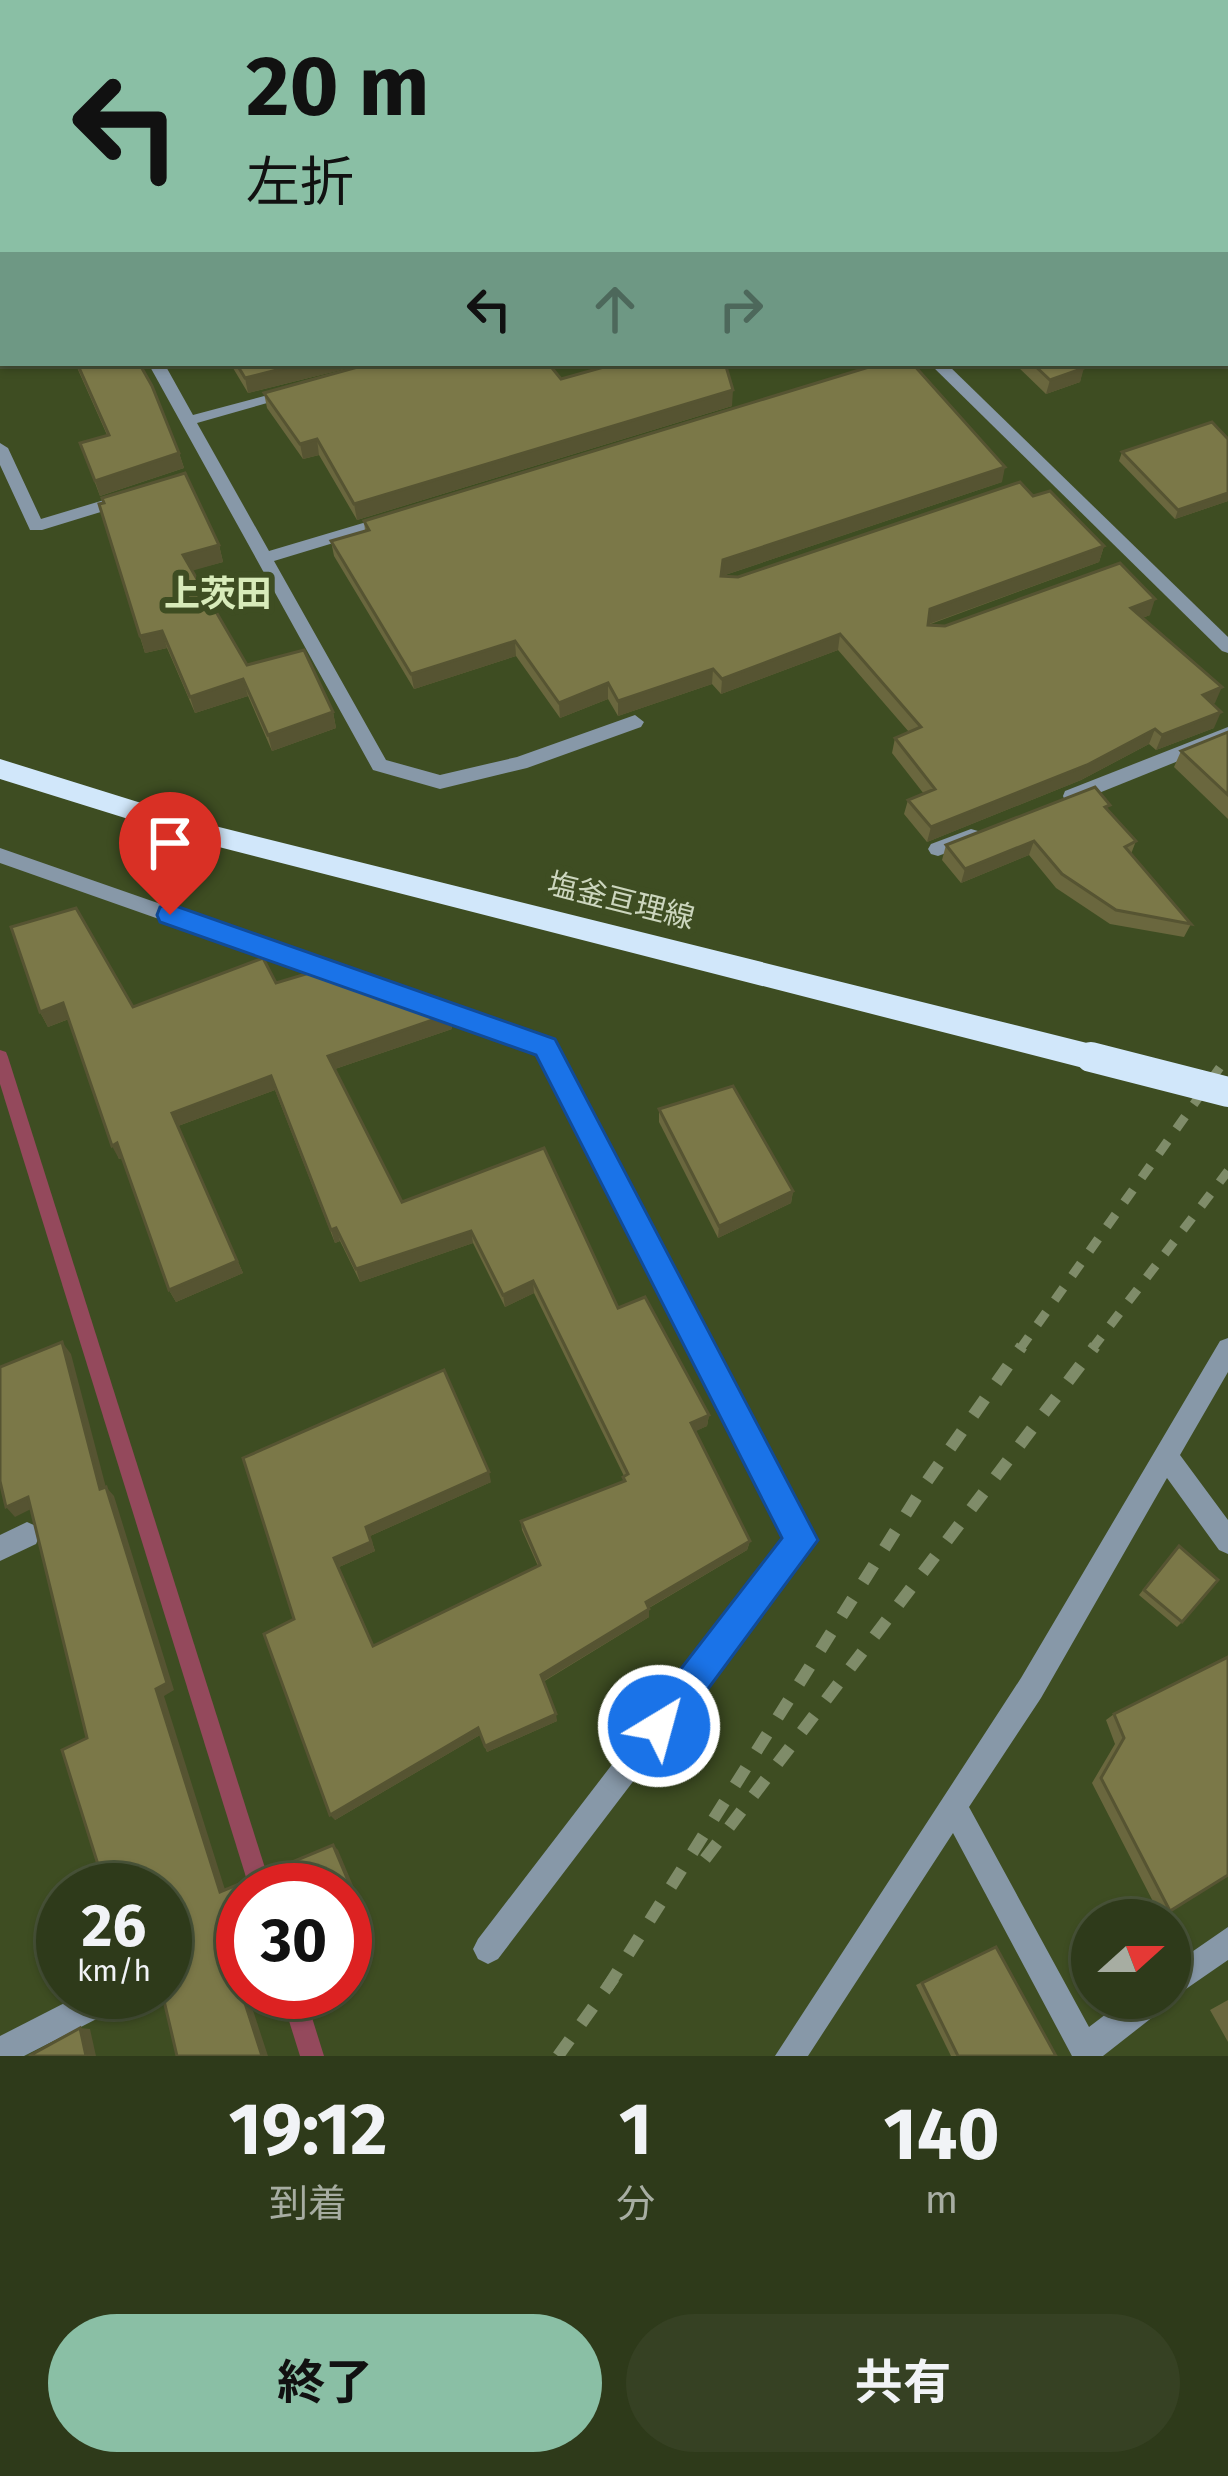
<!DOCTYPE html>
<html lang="ja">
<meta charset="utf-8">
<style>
:root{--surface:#2e3a1a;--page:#364123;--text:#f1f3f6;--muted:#a7ada2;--line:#495439;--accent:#8abfa5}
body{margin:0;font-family:"Fira Sans","Noto Sans JP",sans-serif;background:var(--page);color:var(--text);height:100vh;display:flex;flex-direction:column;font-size:45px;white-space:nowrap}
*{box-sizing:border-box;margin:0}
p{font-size:39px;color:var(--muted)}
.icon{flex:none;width:66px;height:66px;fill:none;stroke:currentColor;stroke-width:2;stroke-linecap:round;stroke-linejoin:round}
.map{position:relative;height:2056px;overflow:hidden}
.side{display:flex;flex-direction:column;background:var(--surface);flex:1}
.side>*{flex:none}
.top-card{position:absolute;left:0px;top:0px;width:1230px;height:366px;box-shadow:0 3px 9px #0004,0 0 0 3px var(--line);background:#8abfa5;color:#111;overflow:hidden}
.needle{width:78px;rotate:69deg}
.tools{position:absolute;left:1071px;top:1899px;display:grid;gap:24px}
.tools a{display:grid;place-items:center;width:120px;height:120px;border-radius:50%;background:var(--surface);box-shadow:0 3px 9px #0004,0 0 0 3px var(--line);font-size:60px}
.speed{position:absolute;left:36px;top:1863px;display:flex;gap:24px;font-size:60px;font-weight:700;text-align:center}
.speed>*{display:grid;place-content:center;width:156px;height:156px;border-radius:50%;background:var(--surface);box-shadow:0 3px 9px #0004,0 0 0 3px var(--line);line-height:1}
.speed small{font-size:30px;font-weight:400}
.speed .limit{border:18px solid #d22;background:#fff;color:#111}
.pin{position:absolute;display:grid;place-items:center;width:102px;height:102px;color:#fff;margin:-123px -51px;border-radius:50% 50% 50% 0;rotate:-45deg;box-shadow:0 0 12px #0007}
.pin .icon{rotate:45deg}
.me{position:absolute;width:132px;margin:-66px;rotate:37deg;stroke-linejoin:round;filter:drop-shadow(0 0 9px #0008)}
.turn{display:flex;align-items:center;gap:42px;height:252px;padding:0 48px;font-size:54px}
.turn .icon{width:156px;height:156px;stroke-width:2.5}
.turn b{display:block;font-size:84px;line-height:102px}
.lanes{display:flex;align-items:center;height:114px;padding:0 48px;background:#0003;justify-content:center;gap:60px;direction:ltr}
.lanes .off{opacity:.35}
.eta{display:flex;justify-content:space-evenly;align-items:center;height:204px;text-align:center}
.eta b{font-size:72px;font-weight:700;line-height:84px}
.button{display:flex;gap:24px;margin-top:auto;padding:24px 48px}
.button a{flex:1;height:138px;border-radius:72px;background:var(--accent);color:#111;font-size:48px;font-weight:700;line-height:138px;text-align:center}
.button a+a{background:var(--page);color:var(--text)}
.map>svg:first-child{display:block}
</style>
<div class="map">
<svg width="1228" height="2056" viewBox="0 0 1228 2056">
<rect width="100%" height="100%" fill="#3e4d22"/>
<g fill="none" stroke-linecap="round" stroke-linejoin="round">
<g fill="#94495c" fill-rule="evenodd">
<polygon points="0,1050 6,1052 8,1057 272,1890 250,1890 0,1084"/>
<polygon points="280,1992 304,1992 324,2056 300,2056"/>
</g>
<g fill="#8798a8" fill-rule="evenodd">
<polygon points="249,0 261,0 263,3 251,3"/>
<polygon points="3,30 3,38 0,39 0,31"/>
<polygon points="0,70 3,71 3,83 0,82"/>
<rect x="0" y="326" width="3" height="8"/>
<polygon points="148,363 164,363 193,415 294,388 302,393 197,423 269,551 390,515 398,520 396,524 274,561 386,760 440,775 517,757 635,715 644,722 641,727 527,768 440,789 373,770"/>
<polygon points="929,363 946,363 1228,637 1228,653 1222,651"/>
<polygon points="0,443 8,448 41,519 124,494 132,499 130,503 42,530 30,530 0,465"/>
<polygon points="1228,727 1228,741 1079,801 1065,801 1063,796 1065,791"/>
<polygon points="971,829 978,831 981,836 978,841 938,856 931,854 928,849 931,844"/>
<polygon points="0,848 553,1041 810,1531 814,1540 810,1549 498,1959 488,1964 478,1959 473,1949 478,1939 786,1538 539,1053 0,863"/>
<polygon points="1228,1338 1228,1372 1180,1455 1228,1520 1228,1554 1219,1550 1167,1478 1041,1698 969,1807 1089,2027 1127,1998 1170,1998 1170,1967 1228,1927 1228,1960 1170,2000 1167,1998 1163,2009 1103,2056 1072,2056 953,1833 808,2056 775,2056 1021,1678 1220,1341"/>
<polygon points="27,1522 36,1526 40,1535 36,1544 0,1561 0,1535"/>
<polygon points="86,1992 125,1992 126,1995 122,2006 24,2056 0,2056 0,2036"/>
</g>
<polygon fill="#d1e7fa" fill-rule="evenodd" points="0,759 215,826 1091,1044 1102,1048 1106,1057 1102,1066 1091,1070 215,846 0,779"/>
<g stroke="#7f8c69" stroke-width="9" stroke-dasharray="15 15" stroke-linecap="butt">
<polyline points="1020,1349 1228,1056"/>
<polyline points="1092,1349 1228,1171"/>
</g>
<g stroke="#7f8c69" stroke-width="12" stroke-dasharray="20 20" stroke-linecap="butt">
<polyline points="705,1859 1095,1346"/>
<polyline points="607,1988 925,1484 1022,1346"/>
<polyline points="558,2056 614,1978"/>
</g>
<polyline stroke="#d1e7fa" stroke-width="30" points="1091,1057 1228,1092"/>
</g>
<g fill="#6a673e">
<polygon points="75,363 139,363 179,453 184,468 100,496 80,443 107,435"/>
<polygon points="230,363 369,363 248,393"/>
<polygon points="1014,363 1084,363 1080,382 1046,394"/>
<polygon points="561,379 732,406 357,520 319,455 303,459 267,408 264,393"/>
<polygon points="1228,439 1228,501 1175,519 1119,461 1122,452"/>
<polygon points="1002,482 722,576 738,577 1033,496 1104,546 1099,562 928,625 945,626 1150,615 1142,618 1215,703 1212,704 1214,728 1156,750 1149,744 1081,780 927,842 904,814 908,800 924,794 892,753 895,738 909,732 838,650 721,694 712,684 618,716 608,699 560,718 516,656 414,689 334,556 331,541 365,531 364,521"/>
<polygon points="99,504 219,545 223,562 192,570 247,665 333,712 336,728 272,751 248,696 195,713 167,648 145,653"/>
<polygon points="1228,732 1228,819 1174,767 1181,751"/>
<polygon points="1108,810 1136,841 1131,854 1191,924 1184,937 1110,924 1056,888 1029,855 961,883 942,860 946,845"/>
<polygon points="276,983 450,1014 452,1029 335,1069 402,1202 544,1148 618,1308 709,1415 707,1426 695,1431 750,1541 747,1550 649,1608 649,1617 543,1682 557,1721 487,1752 480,1735 335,1820 294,1619 243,1458 491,1482 370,1536 375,1551 339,1567 374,1646 538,1566 522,1530 521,1521 623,1482 624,1476 534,1293 505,1307 473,1243 360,1282 340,1241 335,1243 275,1090 178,1126 243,1273 176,1302 169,1290 122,1158 119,1159 69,1019 48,1027 40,1012 133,1007"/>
<polygon points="659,1109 793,1191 791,1203 718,1238 659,1122"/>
<polygon points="1174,1551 1182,1622 1177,1627 1139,1595"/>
<polygon points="1228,1657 1170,1911 1160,1915 1092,1783 1115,1744 1106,1720 1114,1714"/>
<polygon points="989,1950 1056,2056 951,2056 916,1985"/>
<polygon points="1228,2000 1228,2042 1210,2010"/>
</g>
<g fill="#565432">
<polygon points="0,283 3,283 3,299 0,300"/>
<polygon points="304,363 369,363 248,393 245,378"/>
<polygon points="1084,368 1080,382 1046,394 1050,380"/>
<polygon points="733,390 732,406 357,520 354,504"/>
<polygon points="317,439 319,455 303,459 300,444"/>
<polygon points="179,453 184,468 100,496 95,481"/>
<polygon points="1005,467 1002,482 722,576 723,560"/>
<polygon points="1228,493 1228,501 1175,519 1178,510"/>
<polygon points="219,545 223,562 188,572 183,555"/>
<polygon points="1104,546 1099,562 926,625 930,609"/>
<polygon points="1155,599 1150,615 1126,624 1131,608"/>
<polygon points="162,631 167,648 145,653 140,636"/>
<polygon points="840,634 838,650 721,694 722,679"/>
<polygon points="515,641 516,656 414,689 411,674"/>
<polygon points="713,669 712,684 618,716 618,701"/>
<polygon points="243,679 248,696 195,713 190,697"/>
<polygon points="608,683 608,699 560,718 559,703"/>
<polygon points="1222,687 1215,703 1197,710 1203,695"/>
<polygon points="333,712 336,728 272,751 268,735"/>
<polygon points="1221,712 1214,728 1156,750 1162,735"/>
<polygon points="1155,729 1149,744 1081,780 927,842 931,827"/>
<polygon points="1034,841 1029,855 961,883 965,869"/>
<polygon points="63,1003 71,1018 48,1027 40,1012"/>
<polygon points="450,1014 452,1029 332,1070 328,1056"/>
<polygon points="271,1076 275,1090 178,1126 243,1273 176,1302 169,1290 172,1113"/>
<polygon points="117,1143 124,1157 119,1159 112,1146"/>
<polygon points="793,1191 791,1203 718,1238 719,1226"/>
<polygon points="336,1228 340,1241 335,1243 331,1230"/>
<polygon points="471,1231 473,1243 360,1282 356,1269"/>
<polygon points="533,1281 534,1293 505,1307 503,1295"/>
<polygon points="62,1342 71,1354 109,1499 100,1489"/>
<polygon points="709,1415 707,1426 690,1434 691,1423"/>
<polygon points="489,1472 491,1482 370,1536 375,1551 339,1567 334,1558 366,1527"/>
<polygon points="106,1487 114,1496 174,1690 164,1696 227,1896 220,1892 156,1689"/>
<polygon points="28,1497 37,1506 15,1517 6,1507"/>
<polygon points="750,1541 747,1550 645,1610 646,1602"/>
<polygon points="649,1609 649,1617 542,1682 541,1675"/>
<polygon points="556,1714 557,1721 487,1752 485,1746"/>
<polygon points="478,1728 480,1735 335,1820 330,1815"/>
<polygon points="333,1845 338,1850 367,1919 345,1929"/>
<polygon points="243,1972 243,1992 247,1992 268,2056 262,2056 236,1975"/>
<polygon points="80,2028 90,2029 96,2056 86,2056"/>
</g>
<g fill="#7b7848" stroke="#565432" stroke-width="3">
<polygon points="18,0 240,0 242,3 20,3"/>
<polygon points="360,0 727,0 732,3 362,3"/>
<polygon points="818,0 1228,0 1228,2 1227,4 821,3"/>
<polygon points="1227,5 1228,5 1227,228"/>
<rect x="0" y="137" width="3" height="146"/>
<polygon points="77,363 139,363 152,386 179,453 95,481 80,443 109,435"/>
<polygon points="236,363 304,363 245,378"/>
<polygon points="372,363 548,363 561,379 618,363 725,363 733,390 354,504 317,439 300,444 264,393"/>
<polygon points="882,363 912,363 1005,467 723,560 721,576 738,577 1020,482 1033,496 1050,491 1104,546 930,609 928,625 945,626 1120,563 1155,599 1131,608 1222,687 1203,695 1221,712 1162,735 1155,729 1087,765 931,827 908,800 935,789 895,738 921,727 840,634 722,679 713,669 618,701 608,683 559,703 515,641 411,674 331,541 369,530 364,521"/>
<polygon points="1032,363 1084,363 1084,368 1050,380"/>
<polygon points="1212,422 1228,439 1228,493 1178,510 1122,452"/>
<polygon points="185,473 219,545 183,555 247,665 304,650 333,712 268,735 243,679 190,697 162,631 140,636 99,504 104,503 102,498"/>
<polygon points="1228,732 1228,795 1181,751"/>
<polygon points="1095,787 1110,805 1105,807 1136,841 1125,847 1191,924 1116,910 1062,874 1034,841 965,869 946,845"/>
<polygon points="76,908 133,1007 263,958 276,983 309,973 450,1014 328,1056 402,1202 544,1148 618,1308 645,1297 709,1415 691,1423 750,1541 646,1602 649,1609 541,1675 556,1714 485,1746 478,1728 330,1815 264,1634 294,1619 243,1458 444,1370 489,1472 366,1527 371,1542 334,1558 373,1646 540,1565 521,1521 625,1481 623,1477 628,1474 533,1281 503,1295 471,1231 356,1269 336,1228 331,1230 271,1076 172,1113 237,1261 169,1290 117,1143 112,1146 63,1003 40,1012 11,927"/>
<polygon points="733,1086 793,1191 719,1226 659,1109"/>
<polygon points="62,1342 100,1489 106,1487 167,1683 156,1689 220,1892 333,1845 363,1916 345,1924 345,1890 243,1890 243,1972 236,1975 262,2056 177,2056 162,1992 165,1992 165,1890 106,1890 62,1750 87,1738 28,1497 6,1507 0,1481 0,1367"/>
<polygon points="1179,1546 1218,1580 1182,1622 1144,1590"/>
<polygon points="1228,1657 1228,1875 1170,1911 1101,1778 1124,1738 1114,1714"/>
<polygon points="996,1947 1056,2056 958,2056 922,1983"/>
<polygon points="80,2028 86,2056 29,2056"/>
</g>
<polygon fill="#1a73e8" stroke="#114b97" stroke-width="3" points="170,904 555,1039 818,1540 671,1739 659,1744 646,1739 641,1726 646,1714 782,1538 536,1055 160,922 157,915 160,907"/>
<g text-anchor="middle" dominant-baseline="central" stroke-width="12" stroke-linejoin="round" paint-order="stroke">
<g font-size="30" fill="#ccd6be" stroke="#3e4d22">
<text transform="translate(621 901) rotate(14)">塩釜亘理線</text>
</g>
<g font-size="36" font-weight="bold" fill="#d8ebba" stroke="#3e4d22">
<text x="218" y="594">上茨田</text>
</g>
</g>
</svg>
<div class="tools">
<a><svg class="needle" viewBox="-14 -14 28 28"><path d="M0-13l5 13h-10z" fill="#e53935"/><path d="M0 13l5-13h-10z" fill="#a7ada2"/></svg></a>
</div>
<div class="speed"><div>26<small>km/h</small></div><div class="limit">30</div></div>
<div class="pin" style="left:170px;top:915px;background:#d93025"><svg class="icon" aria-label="arrive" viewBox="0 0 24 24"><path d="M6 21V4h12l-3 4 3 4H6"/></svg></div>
<svg class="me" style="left:659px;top:1726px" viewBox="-20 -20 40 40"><circle r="17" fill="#1a73e8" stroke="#fff" stroke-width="3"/><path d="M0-11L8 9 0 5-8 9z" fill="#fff"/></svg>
<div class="top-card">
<div class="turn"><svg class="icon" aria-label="left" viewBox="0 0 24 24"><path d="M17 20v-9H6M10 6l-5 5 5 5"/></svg><div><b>20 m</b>左折</div></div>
<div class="lanes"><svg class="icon" aria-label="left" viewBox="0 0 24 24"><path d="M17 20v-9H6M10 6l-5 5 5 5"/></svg><svg class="icon off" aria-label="ahead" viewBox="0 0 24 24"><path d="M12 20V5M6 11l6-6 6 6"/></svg><svg class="icon off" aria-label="right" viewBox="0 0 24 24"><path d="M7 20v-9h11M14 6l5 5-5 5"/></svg></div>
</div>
</div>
<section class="side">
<div class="eta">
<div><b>19:12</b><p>到着</p></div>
<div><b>1</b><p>分</p></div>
<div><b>140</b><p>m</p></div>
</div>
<div class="button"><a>終了</a><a>共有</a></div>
</section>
